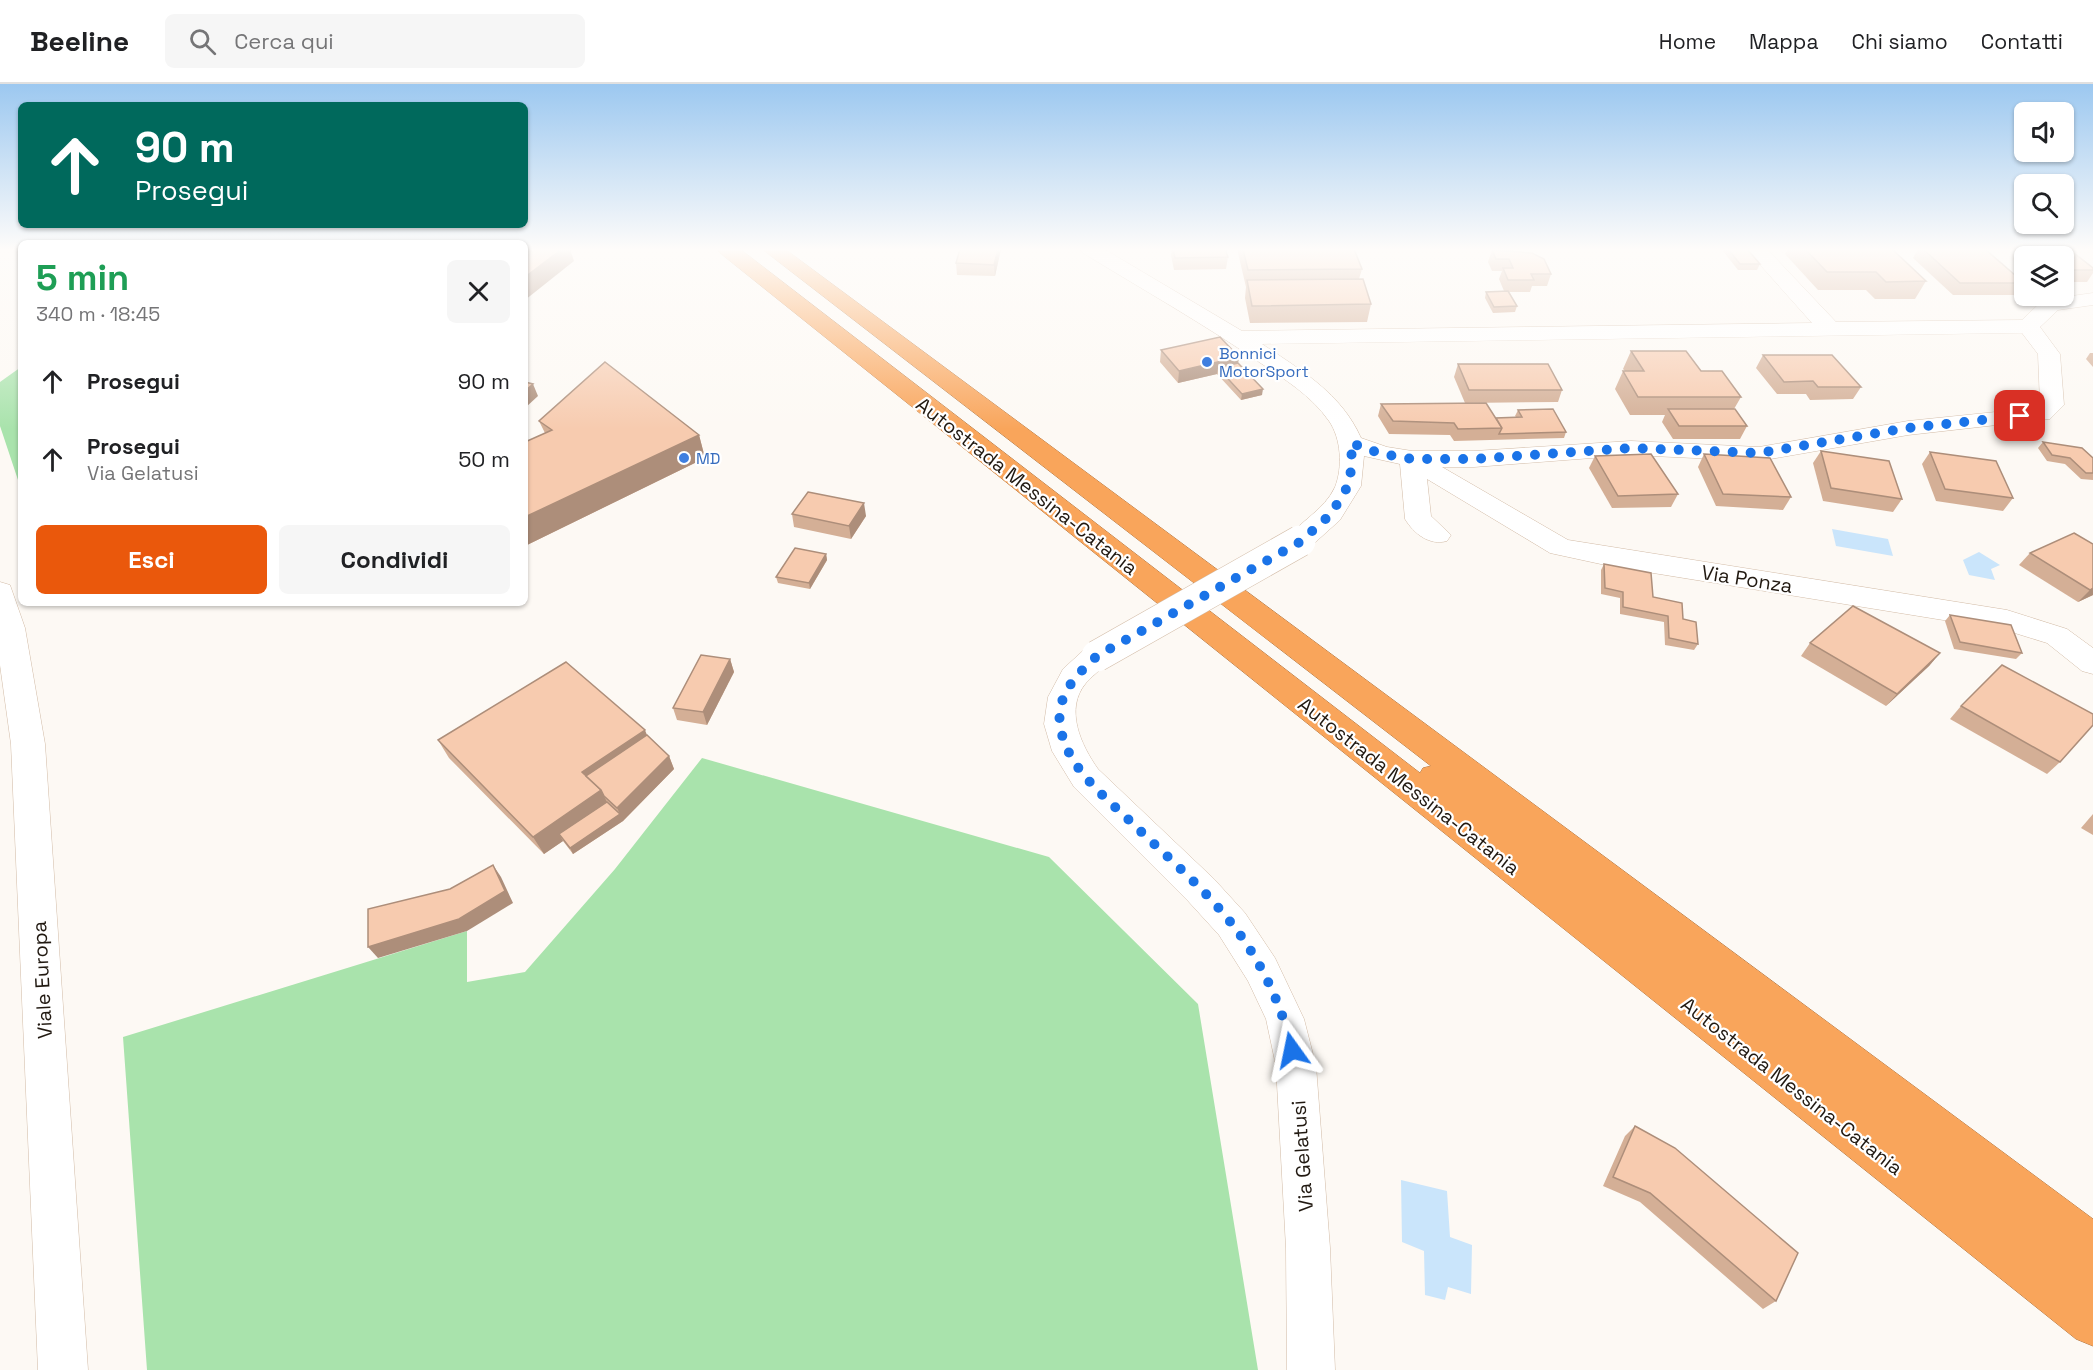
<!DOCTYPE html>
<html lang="it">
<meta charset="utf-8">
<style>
:root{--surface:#fff;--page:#f6f6f6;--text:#202124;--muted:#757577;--line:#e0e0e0;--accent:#ea580c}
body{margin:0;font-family:"Space Grotesk",sans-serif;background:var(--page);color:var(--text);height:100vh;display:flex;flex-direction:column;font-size:22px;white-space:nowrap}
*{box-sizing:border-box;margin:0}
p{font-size:20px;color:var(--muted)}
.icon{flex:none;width:33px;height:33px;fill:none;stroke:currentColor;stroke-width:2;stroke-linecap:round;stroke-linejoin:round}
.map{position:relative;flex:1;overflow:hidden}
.drawer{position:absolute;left:18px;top:156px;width:510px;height:366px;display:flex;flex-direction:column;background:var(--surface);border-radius:9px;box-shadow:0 2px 4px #0004}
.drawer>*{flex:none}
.guide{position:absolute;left:18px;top:18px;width:510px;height:126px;border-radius:9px;box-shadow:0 2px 4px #0004;background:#00695c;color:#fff;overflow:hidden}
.buttons{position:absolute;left:2014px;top:18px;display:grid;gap:12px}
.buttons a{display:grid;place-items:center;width:60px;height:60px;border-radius:9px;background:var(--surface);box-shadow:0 2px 4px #0004;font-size:30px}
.pin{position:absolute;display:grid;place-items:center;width:51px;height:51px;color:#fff;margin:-26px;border-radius:12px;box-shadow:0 3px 9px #0006}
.me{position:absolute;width:66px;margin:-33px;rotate:348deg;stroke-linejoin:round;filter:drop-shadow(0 0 4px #0008)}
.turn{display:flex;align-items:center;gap:21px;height:126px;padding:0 18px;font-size:27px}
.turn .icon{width:78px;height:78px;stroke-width:2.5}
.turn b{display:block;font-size:42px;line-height:51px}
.round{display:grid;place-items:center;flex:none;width:63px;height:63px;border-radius:9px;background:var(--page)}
.headline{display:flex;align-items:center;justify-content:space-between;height:102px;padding:0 18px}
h1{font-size:36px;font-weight:700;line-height:45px;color:#1e9e55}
.action{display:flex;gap:12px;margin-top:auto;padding:12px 18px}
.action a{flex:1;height:69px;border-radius:9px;background:var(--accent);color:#fff;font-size:24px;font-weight:700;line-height:69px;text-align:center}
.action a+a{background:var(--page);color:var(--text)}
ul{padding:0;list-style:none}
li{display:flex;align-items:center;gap:18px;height:78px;padding:0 18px}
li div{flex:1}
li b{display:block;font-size:22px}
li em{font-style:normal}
header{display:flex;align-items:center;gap:36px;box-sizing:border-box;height:84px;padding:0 30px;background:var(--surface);border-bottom:2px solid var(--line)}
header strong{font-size:28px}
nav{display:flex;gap:33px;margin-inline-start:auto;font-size:21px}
.search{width:420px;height:54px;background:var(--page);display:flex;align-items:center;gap:15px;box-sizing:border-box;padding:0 21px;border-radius:9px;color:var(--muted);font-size:22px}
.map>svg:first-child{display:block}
</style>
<header>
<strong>Beeline</strong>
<div class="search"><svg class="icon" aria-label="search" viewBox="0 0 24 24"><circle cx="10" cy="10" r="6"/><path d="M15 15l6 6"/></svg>Cerca qui</div>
<nav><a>Home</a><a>Mappa</a><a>Chi siamo</a><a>Contatti</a></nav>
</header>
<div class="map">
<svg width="2093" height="1286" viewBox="0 0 2093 1286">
<rect width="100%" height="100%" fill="#fdf9f4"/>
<g fill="#a9e3ac">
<polygon points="21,283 21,405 0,342 0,298"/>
<polygon points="702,674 1049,773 1198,920 1258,1286 147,1286 123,953 467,847 467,898 525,888 615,785"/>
</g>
<g fill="#cae5fb">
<polygon points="1832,445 1888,455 1893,472 1836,462"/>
<polygon points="1979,468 2000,481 1991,485 1995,496 1969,491 1963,476"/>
<polygon points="1401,1096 1447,1107 1450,1153 1472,1161 1471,1210 1448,1203 1445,1216 1425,1211 1424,1167 1402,1158"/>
</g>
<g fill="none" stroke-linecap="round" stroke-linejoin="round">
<defs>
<g id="minor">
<path d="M1080,165H1104L1242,247L1812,239L1746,165H1767L1836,238L2022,236L2043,216L2093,209V221L2058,226L2040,243L2060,270L2064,321L2050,335L1908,351L1759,377L1631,371L1474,383H1442L1568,456L2007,526L2067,545L2093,564V590L2082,587L2047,559L2005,546L1610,482L1550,469L1427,395L1431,432L1451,451L1447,457C1430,462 1414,450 1405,435L1400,380L1364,372L1361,402L1340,436L1310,463L1300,466L1290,463L1286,457C1300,436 1324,427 1335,403C1343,383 1341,354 1329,337C1311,311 1284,295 1259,278C1202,239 1142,205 1083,169ZM2022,249L2038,270L2040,319L2035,324L1908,337L1759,363L1631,357L1474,367H1412L1387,363L1361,354C1341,309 1302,287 1262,260Z"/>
<path d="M1097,561L1108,564L1112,572C1105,583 1095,589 1086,599C1064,625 1081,661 1098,685L1214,795L1245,829L1275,874L1304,935L1316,982L1330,1164L1335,1286H1287L1286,1164L1276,982L1266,935L1248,897L1219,851L1188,817L1074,703L1052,667L1044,640L1048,613L1063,585L1086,564Z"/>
</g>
<polygon id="secondary" points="0,498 10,501 25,544 45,660 88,1286 38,1286 11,660 0,581"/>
<polygon id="motorway" points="717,165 740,165 1420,689 1423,684 1431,682 762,165 785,165 2093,1135 2093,1262 2076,1255 720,169"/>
</defs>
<use href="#minor" stroke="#d2bba6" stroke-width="1"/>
<use href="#secondary" stroke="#d2bba6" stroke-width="1"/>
<use href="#motorway" stroke="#ad7441" stroke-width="1"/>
<use href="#minor" fill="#fff" fill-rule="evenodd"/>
<use href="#secondary" fill="#fff" fill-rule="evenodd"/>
<use href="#motorway" fill="#f9a55b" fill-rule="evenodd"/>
<defs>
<polyline id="minor-bridge" points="1097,572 1300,457"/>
</defs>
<use href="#minor-bridge" stroke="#d2bba6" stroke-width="32" stroke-linecap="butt"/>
<use href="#minor-bridge" stroke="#fff" stroke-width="31"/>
</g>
<g fill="#d4af96">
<polygon points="960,165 1001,165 995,192 957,191 956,179"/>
<polygon points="1172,165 1225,165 1228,173 1226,185 1174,186 1171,171"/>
<polygon points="1238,165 1354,165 1362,185 1359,195 1371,220 1367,238 1250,239 1245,214 1246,203 1238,169"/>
<polygon points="1724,165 1747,165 1760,180 1757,186 1738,186 1723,167"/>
<polygon points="1788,165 1892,165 1926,197 1915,215 1875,215 1866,206 1818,206 1785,170"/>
<polygon points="1918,165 1985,165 2024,199 2016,211 1953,211 1913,174"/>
<polygon points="2020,165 2069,165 2093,184 2093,189 2087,198 2064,198 2064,172 2025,172 2025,185 2013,175"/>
<polygon points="1492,166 1551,190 1547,202 1532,202 1530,208 1508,208 1517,222 1515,228 1493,229 1485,214 1486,208 1504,207 1499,195 1502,187 1492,187 1488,178"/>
<polygon points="1161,266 1239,273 1238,279 1262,311 1241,316 1217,290 1178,299 1160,278"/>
<polygon points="1631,267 1701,287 1741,313 1734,325 1747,342 1740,355 1673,355 1662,338 1665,331 1630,331 1615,305 1623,287 1625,287 1623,285"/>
<polygon points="2090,269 2093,269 2093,283 2086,275"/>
<polygon points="1763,271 1861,303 1853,315 1810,316 1806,310 1777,310 1756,284"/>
<polygon points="1458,280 1562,306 1558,318 1465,319 1454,293"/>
<polygon points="1381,320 1496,334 1516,333 1515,332 1518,326 1566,348 1564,354 1454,357 1450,351 1389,350 1378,332"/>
<polygon points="539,337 699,351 705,374 525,462 525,358 545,349"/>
<polygon points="2043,358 2093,374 2093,396 2081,395 2065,380 2047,377 2038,364"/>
<polygon points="1821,367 1902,415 1893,428 1823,417 1813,379"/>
<polygon points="1930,368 2013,414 2003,427 1936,417 1922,380"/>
<polygon points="1704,370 1791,413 1783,426 1716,422 1698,383"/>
<polygon points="1595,372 1678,410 1671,423 1612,424 1589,384"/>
<polygon points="792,430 866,432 851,455 794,443"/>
<polygon points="2093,460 2093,511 2078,518 2019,481 2030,469"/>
<polygon points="826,470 827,476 810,505 778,499 776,493"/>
<polygon points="1604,480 1683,535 1698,560 1694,566 1665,561 1664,538 1620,530 1620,514 1601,510 1601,486"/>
<polygon points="1950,531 2022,569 2016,575 1954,565 1945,537"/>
<polygon points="1810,559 1940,569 1929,582 1886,622 1801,572"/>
<polygon points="730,575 734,588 707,641 677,636 673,624"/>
<polygon points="1961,622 2060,678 2047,690 1950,635"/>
<polygon points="647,651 669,672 674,685 623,737 573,770 563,757 544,770 449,674 438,656"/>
<polygon points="2093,730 2093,751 2081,744"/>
<polygon points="1635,1042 1776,1217 1763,1225 1640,1118 1603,1102 1625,1052"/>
</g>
<g fill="#ad8e7a">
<polygon points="562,165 570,165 574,177 525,216 525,193"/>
<polygon points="998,165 1001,165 995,192 994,181"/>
<polygon points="1239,273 1237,285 1218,284 1217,290 1178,299 1179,287"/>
<polygon points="533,300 538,312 525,324 525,307"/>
<polygon points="1263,305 1262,311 1241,316 1242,310"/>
<polygon points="699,351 705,374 525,462 525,433"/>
<polygon points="864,419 866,432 851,455 849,442"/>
<polygon points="826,470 827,476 810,505 809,499"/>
<polygon points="2093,504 2093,511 2078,518 2090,506"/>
<polygon points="1940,569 1929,582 1886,622 1897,610"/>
<polygon points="730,575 734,588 707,641 703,628"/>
<polygon points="645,646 652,664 584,693 582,688"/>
<polygon points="669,672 674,685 623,737 573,770 570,764 620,730 617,724"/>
<polygon points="601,706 610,724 559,750 563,757 544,770 533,753"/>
<polygon points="493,781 501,793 513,819 467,847 378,874 368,863"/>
</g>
<g fill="#f7cbaf" stroke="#ad8e7a" stroke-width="1.5">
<polygon points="525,165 562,165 525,193"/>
<polygon points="960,165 998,165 994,181 956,179"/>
<polygon points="1173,165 1225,165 1228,173 1175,174"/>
<polygon points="1243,165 1354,165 1362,185 1248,186"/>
<polygon points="1728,165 1747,165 1760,180 1740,180"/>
<polygon points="1805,165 1892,165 1926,197 1886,198 1876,188 1827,188"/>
<polygon points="1923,165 1985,165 2024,199 1960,199"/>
<polygon points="2023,165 2069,165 2093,184 2093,186 2064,186 2064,172 2032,172"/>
<polygon points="1492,166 1532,169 1544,175 1551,190 1531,190 1534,196 1508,196 1503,184 1513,184 1509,175 1496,175"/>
<polygon points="1363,195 1371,220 1252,222 1247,196"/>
<polygon points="1508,207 1517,222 1494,223 1486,208"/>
<polygon points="1220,253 1239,273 1179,287 1161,266"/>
<polygon points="1631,267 1686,267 1701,287 1722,287 1741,313 1638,313 1623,287 1644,287"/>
<polygon points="1763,271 1832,271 1861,303 1818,303 1813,297 1784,298"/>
<polygon points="605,278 699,351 525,433 525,358 552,346 539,337"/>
<polygon points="1238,279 1263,305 1242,310 1218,284"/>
<polygon points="1458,280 1548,280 1562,306 1469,306"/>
<polygon points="525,298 533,300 525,307"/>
<polygon points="1486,319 1502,344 1458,345 1454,339 1393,337 1381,320"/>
<polygon points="1553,325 1566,348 1499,350 1502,344 1496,334 1522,333 1518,326"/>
<polygon points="1668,325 1735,325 1747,342 1679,342"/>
<polygon points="2043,358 2082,364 2093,374 2093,389 2086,389 2070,374 2052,371"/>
<polygon points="1821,367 1889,377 1902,415 1831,404"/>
<polygon points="1930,368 1996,377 2013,414 1945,405"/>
<polygon points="1651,370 1678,410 1618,412 1595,372"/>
<polygon points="1704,370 1770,374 1791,413 1723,410"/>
<polygon points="808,408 864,419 849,442 792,430"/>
<polygon points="2074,449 2093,460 2093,504 2090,506 2030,469"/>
<polygon points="795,464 826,470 809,499 776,493"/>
<polygon points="1604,480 1651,489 1653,513 1682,519 1683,535 1696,538 1698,560 1669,554 1668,532 1623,523 1623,508 1605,504"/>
<polygon points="1853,522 1940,569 1897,610 1810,559"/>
<polygon points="1950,531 2011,541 2022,569 1960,558"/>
<polygon points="701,571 730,575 703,628 673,624"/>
<polygon points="566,578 645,646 582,688 601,706 533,753 438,656"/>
<polygon points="2002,581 2093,630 2093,641 2060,678 1961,622"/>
<polygon points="647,651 669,672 617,724 604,712 601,706 586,692"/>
<polygon points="607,718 620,730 570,764 559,750"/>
<polygon points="493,781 505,807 459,835 368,863 368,825 450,805"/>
<polygon points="1635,1042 1675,1064 1798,1169 1776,1217 1650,1109 1613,1093"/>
</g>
<linearGradient id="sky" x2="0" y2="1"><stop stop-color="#9cc8f0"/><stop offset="0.48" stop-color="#fefcfa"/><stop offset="1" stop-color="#fefcfa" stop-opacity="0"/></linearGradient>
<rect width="2093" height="345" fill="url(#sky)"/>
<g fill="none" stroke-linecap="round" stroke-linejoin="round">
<path stroke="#1a73e8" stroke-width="10" stroke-dasharray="0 18" d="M1292,966C1282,921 1261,877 1232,840C1203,803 1165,771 1132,739C1103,711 1066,683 1060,641C1056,611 1077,590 1097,572L1300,458L1331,430L1348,402L1352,381L1351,359L1382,370L1412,375H1474L1631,364L1759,369L1908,344L2020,332"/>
</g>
<g fill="#3f7fe0" stroke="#fff" stroke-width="2">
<circle cx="1207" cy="278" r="6"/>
<circle cx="684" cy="374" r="6"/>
</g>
<g text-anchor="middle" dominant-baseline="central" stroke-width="4.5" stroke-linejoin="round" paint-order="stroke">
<g font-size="16" fill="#366cbe" stroke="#fff" text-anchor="start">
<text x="1219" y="269">Bonnici<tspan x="1219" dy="18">MotorSport</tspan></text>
<text x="696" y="374">MD</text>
</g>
<g font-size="20" fill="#211911" stroke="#fff">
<text transform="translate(1027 402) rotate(38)">Autostrada Messina-Catania</text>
<text transform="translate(1747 495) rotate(9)">Via Ponza</text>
<text transform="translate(1409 702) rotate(38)">Autostrada Messina-Catania</text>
<text transform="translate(42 896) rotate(-93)">Viale Europa</text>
<text transform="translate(1792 1002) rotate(38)">Autostrada Messina-Catania</text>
<text transform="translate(1302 1072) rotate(-94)">Via Gelatusi</text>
</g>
</g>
</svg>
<div class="buttons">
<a><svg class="icon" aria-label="sound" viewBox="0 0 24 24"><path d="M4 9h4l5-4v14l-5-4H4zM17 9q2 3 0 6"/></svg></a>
<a><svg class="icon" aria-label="search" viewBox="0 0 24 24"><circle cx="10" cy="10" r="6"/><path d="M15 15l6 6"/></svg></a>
<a><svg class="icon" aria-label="layers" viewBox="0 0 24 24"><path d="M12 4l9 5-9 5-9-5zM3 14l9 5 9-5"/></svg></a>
</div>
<div class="pin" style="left:2020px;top:332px;background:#d93025"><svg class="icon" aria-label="arrive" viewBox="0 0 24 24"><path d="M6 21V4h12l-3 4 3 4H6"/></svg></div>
<svg class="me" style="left:1292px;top:966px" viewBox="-20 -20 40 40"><path d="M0-17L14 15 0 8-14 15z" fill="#1a73e8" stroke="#fff" stroke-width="4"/></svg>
<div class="guide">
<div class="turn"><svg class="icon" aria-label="ahead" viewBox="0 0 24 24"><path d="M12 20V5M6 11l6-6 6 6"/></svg><div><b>90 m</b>Prosegui</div></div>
</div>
<section class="drawer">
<div class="headline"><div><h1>5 min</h1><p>340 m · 18:45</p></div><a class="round"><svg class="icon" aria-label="close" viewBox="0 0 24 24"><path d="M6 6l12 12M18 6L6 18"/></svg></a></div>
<ul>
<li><svg class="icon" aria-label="ahead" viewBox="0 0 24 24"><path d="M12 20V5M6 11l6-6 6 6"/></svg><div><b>Prosegui</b></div><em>90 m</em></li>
<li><svg class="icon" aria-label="ahead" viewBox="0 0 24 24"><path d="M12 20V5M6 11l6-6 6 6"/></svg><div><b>Prosegui</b><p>Via Gelatusi</p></div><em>50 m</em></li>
</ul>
<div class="action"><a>Esci</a><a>Condividi</a></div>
</section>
</div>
